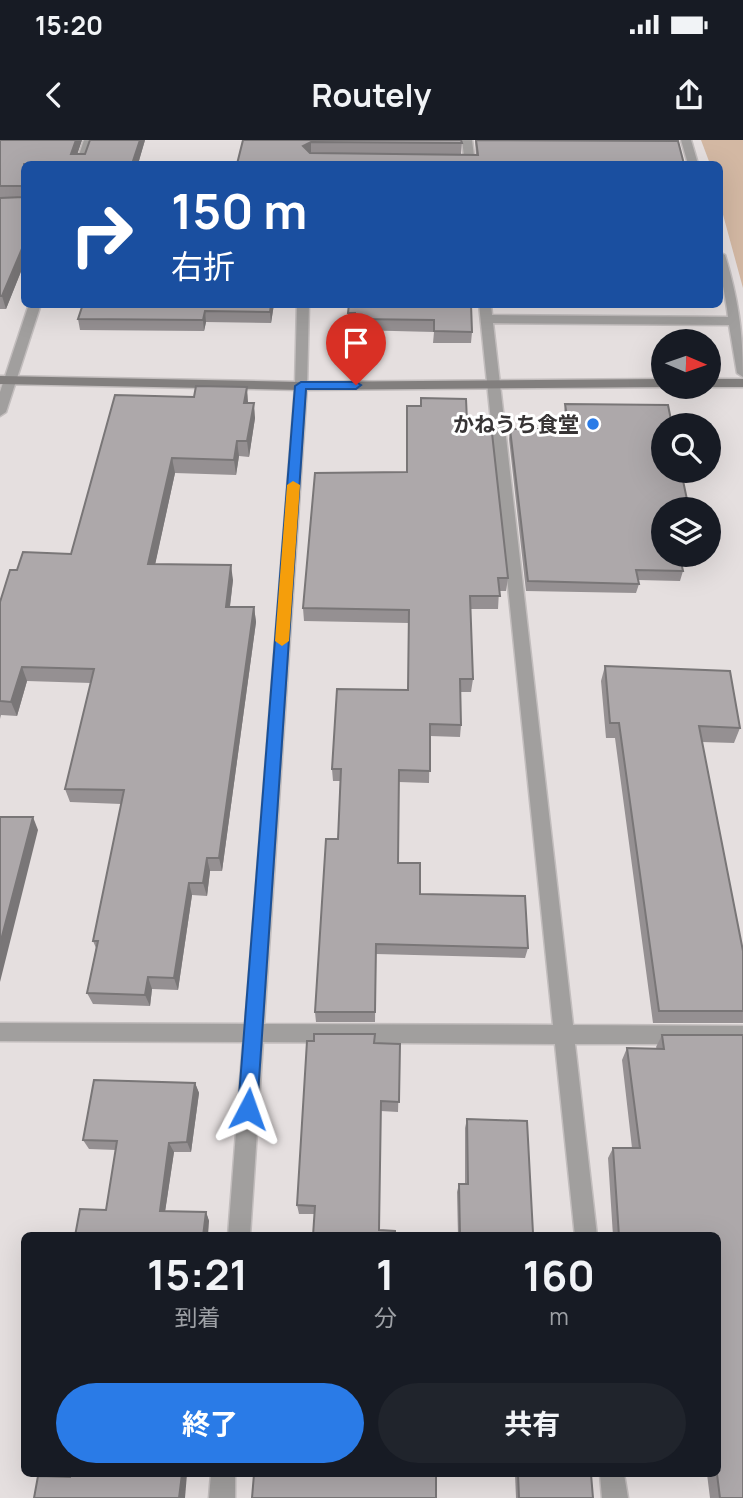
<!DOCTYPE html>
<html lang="ja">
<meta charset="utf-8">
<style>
:root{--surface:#171b24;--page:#20242c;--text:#f1f3f6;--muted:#9ea1a6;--accent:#2a7be7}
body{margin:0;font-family:Manrope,"Noto Sans JP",sans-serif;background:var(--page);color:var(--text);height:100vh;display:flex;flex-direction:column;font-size:26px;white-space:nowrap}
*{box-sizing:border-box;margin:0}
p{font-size:23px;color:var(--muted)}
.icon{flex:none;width:38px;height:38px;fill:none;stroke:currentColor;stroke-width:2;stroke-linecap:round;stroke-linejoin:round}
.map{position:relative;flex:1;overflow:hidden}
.drawer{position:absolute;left:21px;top:1092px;width:700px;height:245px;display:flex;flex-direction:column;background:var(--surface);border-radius:10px;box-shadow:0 7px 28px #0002}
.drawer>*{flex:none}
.guide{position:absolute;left:21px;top:21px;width:702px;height:147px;border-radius:10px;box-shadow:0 7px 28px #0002;background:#1a4fa0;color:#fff;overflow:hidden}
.needle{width:46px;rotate:92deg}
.tools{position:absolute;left:651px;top:189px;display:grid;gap:14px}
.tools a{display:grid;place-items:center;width:70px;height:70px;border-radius:50%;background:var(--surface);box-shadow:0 7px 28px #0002;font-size:35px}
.pin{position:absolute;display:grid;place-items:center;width:60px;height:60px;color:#fff;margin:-72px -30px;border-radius:50% 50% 50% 0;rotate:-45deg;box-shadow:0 0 7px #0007}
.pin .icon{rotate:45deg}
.me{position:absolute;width:77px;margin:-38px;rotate:4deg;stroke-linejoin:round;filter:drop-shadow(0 0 5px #0008)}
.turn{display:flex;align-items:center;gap:24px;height:147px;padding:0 35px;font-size:32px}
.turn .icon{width:91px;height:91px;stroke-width:2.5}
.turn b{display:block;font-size:49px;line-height:60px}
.eta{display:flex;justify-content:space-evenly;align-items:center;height:119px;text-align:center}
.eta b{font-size:42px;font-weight:700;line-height:49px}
.button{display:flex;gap:14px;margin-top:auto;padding:14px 35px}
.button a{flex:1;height:80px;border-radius:42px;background:var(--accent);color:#fff;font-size:28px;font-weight:700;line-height:80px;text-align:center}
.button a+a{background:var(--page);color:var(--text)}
.status{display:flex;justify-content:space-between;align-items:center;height:49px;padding:0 35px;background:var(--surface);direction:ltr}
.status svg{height:19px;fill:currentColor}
header{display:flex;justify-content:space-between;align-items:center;height:91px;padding:0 35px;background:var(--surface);font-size:32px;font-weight:700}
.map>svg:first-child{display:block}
</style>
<div class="status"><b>15:20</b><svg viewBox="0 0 49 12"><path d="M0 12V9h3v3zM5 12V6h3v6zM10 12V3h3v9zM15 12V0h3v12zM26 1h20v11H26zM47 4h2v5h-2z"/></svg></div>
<header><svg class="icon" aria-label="back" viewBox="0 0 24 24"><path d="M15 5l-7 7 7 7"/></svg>Routely<svg class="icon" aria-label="share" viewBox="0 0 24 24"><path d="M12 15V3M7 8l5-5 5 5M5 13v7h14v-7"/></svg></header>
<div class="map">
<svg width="743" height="1358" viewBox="0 0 743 1358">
<rect width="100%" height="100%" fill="#e5dfdf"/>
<polygon fill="#d3b8a3" points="701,0 743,0 743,148 719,60 719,24 710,24"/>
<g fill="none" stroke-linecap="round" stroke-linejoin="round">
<defs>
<g id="street">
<polygon points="84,0 94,0 86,24 76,24"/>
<polygon points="462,0 472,0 475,24 465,24"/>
<polygon points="681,0 691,0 698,24 688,24"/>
<path d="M719,112L725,115C738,159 743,191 743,237L737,233L729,185L493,183L573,885L743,886V904H575L597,1096H575L555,904L263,902L250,1096H228L243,902L0,901V883L245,884L295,246L297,164H309L307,246L264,884L553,885L479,164H491L492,175L728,177C726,155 719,135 719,112Z"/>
<polygon points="29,164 41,164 6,272 0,276 0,252"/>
<polygon points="211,1334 235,1334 235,1358 209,1358"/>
<polygon points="600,1334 624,1334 628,1358 602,1358"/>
</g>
<g id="secondary">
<polygon points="0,236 301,242 663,239 663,247 301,250 0,244"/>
<rect x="709" y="239" width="34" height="8"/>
</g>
</defs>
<use href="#street" stroke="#c2bdbd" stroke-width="3"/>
<use href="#secondary" stroke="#c2bdbd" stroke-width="3"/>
<use href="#street" fill="#a19f9e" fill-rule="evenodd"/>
<use href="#secondary" fill="#827f7e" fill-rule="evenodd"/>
</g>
<g fill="#959092">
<polygon points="0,0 82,0 77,14 85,14 90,0 145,0 138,24 24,24 24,124 6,169 0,169"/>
<polygon points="243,0 462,0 461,14 476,15 475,0 646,0 684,24 237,24"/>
<polygon points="274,164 271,183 206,182 204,191 80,190 78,179"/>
<polygon points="471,164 472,192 471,203 433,203 434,192 355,190 355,184 348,184 348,173"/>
<polygon points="194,257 248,263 255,278 249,317 239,316 236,335 175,333 155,424 233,440 230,467 254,467 256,482 222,731 210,731 207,756 192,755 178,850 152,849 150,866 93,864 87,853 96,808 93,801 121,664 70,662 65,649 91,543 27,541 17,576 1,575 0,579 0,462 17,430 71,414"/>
<polygon points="421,258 467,281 508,438 506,451 499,451 498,469 470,469 473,539 471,552 460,552 461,585 460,597 430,596 429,643 399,642 398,723 420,754 528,808 525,818 376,814 375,882 316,882 315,872 338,699 340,641 333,641 332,629 408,550 409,483 304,481 303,468 406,332 421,266"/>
<polygon points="565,264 699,417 696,426 682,426 683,431 680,441 638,440 639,444 636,453 526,451 509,299 510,289 566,289 564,274"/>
<polygon points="605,526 740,588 734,603 702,602 743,811 743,883 653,883 615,598 606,598 601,541"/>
<polygon points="662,895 743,895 743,1358 710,1358 707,1334 718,1334 718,1096 613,1096 608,1018 613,1008 632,1008 622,920 627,908 657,909 656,907"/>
<polygon points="374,903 400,904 398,972 381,971 379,1090 314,1074 299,1074 297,1065"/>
<polygon points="195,943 199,953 191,1012 174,1012 165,1071 206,1072 209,1081 106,1070 116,1010 89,1009 83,1000"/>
<polygon points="467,979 533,1093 532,1096 458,1096 457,1052 459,1044 465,1044 465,988"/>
<polygon points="515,1334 591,1334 593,1358 516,1358"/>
</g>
<g fill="#797677">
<polygon points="76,0 82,0 74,24 71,14"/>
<polygon points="140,0 145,0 138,24 132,24"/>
<polygon points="311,2 311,12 304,17 303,6"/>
<polygon points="24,104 24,124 6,169 2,156"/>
<polygon points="271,164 274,164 271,183 270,172"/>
<polygon points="205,171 206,182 204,191 203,180"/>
<polygon points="247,247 248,262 246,278 244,263"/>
<polygon points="254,263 255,278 249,317 247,301"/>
<polygon points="237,301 239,316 236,335 234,320"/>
<polygon points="172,318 175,333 152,439 148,424"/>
<polygon points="231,425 233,440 228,481 226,467"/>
<polygon points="254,467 256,482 222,731 219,718"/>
<polygon points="22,527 27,541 17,576 11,562"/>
<polygon points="33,677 38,690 0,842 0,804"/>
<polygon points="207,718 210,731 207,756 203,743"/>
<polygon points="189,743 192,755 178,850 174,838"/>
<polygon points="148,837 152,849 150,866 145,855"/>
<polygon points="195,943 199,953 191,1012 187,1002"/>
<polygon points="169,1003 174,1012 164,1079 160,1071"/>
<polygon points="206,1072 209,1081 208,1096 203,1096"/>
<polygon points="182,1334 187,1334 185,1358 179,1358"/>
</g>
<g fill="#ada8aa" stroke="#797677" stroke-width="2">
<polygon points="0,0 76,0 71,14 85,14 90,0 140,0 132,24 24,24 24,104 2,156 0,156 0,58 23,57 24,49 21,46 0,46"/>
<polygon points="243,0 461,0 462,3 311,2 303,6 310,13 478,15 476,0 678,1 684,24 237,24"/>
<polygon points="83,164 271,164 270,172 205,171 203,180 78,179"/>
<polygon points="349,164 471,164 472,192 434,191 434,180 355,179 355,173 348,173"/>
<polygon points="196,246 247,247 244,263 254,263 247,301 237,301 234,320 172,318 148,424 231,425 226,467 254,467 219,718 207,718 203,743 189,743 174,838 148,837 145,855 87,853 98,801 93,801 124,650 65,649 94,529 22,527 11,562 0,561 0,462 10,430 17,430 23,412 71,414 115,255 194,257"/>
<polygon points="421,258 466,259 467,281 491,284 508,438 498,438 500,456 470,456 473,539 460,539 461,585 430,584 430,631 399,630 398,723 420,723 420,754 525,756 528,808 376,804 375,872 315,872 326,699 338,699 341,629 332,629 337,549 408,550 409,470 303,468 315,333 407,332 407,266 421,266"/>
<polygon points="565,264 668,265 672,285 663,285 663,331 681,331 689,369 663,369 663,415 698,415 699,417 680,417 683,431 636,430 639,444 528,441 510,289 569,289"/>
<polygon points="605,526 730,531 740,588 699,586 743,811 743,871 659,871 619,583 610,583"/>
<polygon points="0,677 33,677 0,804"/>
<polygon points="314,894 375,894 374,903 400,904 399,962 381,961 379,1090 395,1091 395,1096 313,1096 315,1066 297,1065 307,901 314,901"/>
<polygon points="662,895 743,895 743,1358 720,1358 717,1334 718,1096 619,1096 613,1008 640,1008 627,908 664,909"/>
<polygon points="94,940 195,943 187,1002 169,1003 160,1071 206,1072 203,1096 75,1096 80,1069 106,1070 117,1001 83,1000"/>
<polygon points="467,979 527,981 533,1093 520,1093 520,1096 460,1096 459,1044 468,1044"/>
<polygon points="70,1334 182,1334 179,1358 34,1358 38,1336 70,1337"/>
<polygon points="254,1334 436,1334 436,1358 252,1358"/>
<polygon points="518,1334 591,1334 593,1358 519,1358"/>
</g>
<polygon fill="#2a7be7" stroke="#1b5096" stroke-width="2" points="301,242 356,242 361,245 356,249 306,249 257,969 254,975 248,978 241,975 238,969 295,246"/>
<polygon fill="#f59e0b" points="293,341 300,345 289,501 282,506 275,501 287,345"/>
<circle fill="#2a7be7" stroke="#fff" stroke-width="2.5" cx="593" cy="284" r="7"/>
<g text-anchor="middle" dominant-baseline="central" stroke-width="6" stroke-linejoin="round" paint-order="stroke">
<g font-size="21" font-weight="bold" fill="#373435" stroke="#fff" text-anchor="end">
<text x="579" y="284">かねうち食堂</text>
</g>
</g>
</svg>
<div class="tools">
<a><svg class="needle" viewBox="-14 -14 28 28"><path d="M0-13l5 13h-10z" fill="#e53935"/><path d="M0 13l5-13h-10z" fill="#9ea1a6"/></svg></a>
<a><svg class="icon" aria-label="search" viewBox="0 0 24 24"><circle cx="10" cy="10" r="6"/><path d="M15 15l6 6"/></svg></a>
<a><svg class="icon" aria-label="layers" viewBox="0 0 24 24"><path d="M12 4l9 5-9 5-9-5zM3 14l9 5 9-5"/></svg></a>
</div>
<div class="pin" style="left:356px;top:245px;background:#d93025"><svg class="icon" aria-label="arrive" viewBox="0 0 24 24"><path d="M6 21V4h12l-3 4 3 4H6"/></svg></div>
<svg class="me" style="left:248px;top:969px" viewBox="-20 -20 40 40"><path d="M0-17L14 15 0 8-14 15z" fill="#2a7be7" stroke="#fff" stroke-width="4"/></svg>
<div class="guide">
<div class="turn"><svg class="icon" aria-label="right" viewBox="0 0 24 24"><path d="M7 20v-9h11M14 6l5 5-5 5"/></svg><div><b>150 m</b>右折</div></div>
</div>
<section class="drawer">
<div class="eta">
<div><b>15:21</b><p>到着</p></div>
<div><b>1</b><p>分</p></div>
<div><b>160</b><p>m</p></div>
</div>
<div class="button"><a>終了</a><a>共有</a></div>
</section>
</div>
